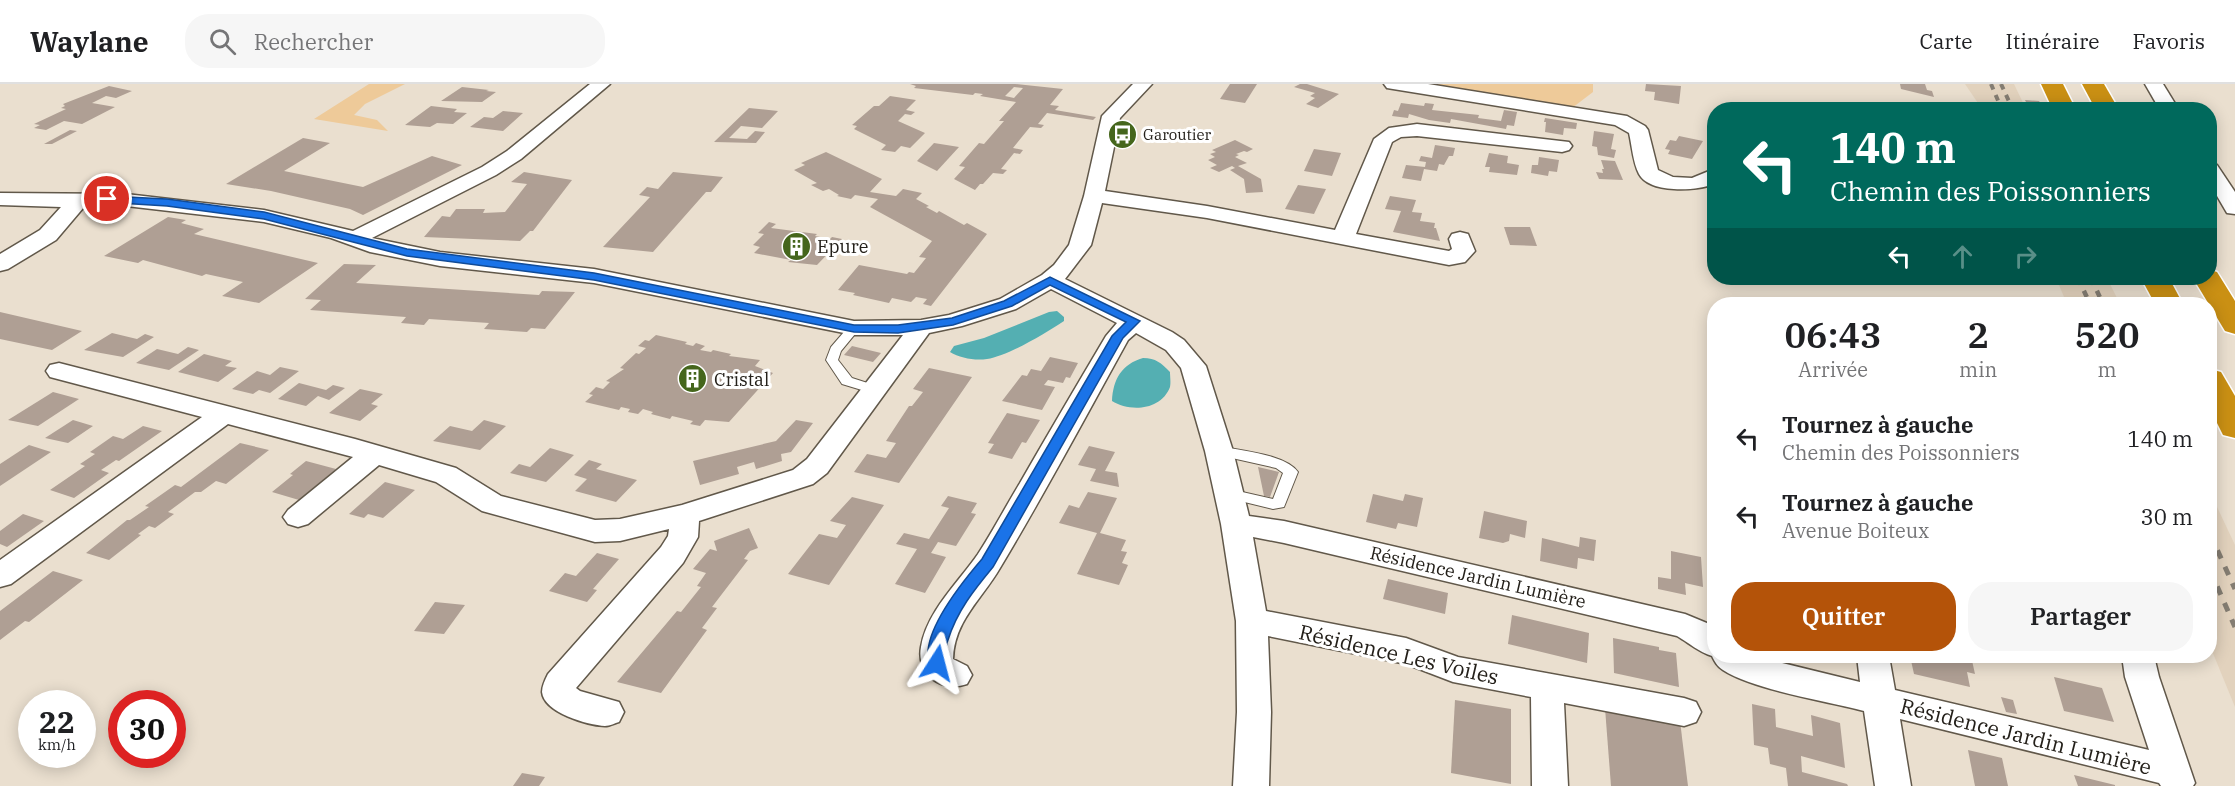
<!DOCTYPE html>
<html lang="fr">
<meta charset="utf-8">
<style>
:root{--surface:#fff;--page:#f6f6f6;--text:#202124;--muted:#757577;--line:#e0e0e0;--accent:#b45309}
body{margin:0;font-family:"IBM Plex Serif",serif;background:var(--page);color:var(--text);height:100vh;display:flex;flex-direction:column;font-size:22px;white-space:nowrap}
*{box-sizing:border-box;margin:0}
p{font-size:20px;color:var(--muted)}
.icon{flex:none;width:33px;height:33px;fill:none;stroke:currentColor;stroke-width:2;stroke-linecap:round;stroke-linejoin:round}
.map{position:relative;flex:1;overflow:hidden}
.details{position:absolute;left:1707px;top:213px;width:510px;height:366px;display:flex;flex-direction:column;background:var(--surface);border-radius:24px;box-shadow:0 3px 15px #0003}
.details>*{flex:none}
.hud{position:absolute;left:1707px;top:18px;width:510px;height:183px;border-radius:24px;box-shadow:0 3px 15px #0003;background:#00695c;color:#fff;overflow:hidden}
.speed{position:absolute;left:18px;top:606px;display:flex;gap:12px;font-size:30px;font-weight:700;text-align:center}
.speed>*{display:grid;place-content:center;width:78px;height:78px;border-radius:50%;background:var(--surface);box-shadow:0 3px 15px #0003;line-height:1}
.speed small{font-size:15px;font-weight:400}
.speed .limit{border:9px solid #d22;background:#fff;color:#111}
.pin{position:absolute;display:grid;place-items:center;width:51px;height:51px;color:#fff;margin:-26px;border:3px solid #fff;border-radius:50%;box-shadow:0 2px 6px #0007}
.me{position:absolute;width:66px;margin:-33px;rotate:9deg;stroke-linejoin:round;filter:drop-shadow(0 0 4px #0008)}
.turn{display:flex;align-items:center;gap:21px;height:126px;padding:0 24px;font-size:27px}
.turn .icon{width:78px;height:78px;stroke-width:2.5}
.turn b{display:block;font-size:42px;line-height:51px}
.lanes{display:flex;align-items:center;height:57px;padding:0 24px;background:#0003;justify-content:center;gap:30px;direction:ltr}
.lanes .off{opacity:.35}
.eta{display:flex;justify-content:space-evenly;align-items:center;height:102px;text-align:center}
.eta b{font-size:36px;font-weight:600;line-height:42px}
.cta{display:flex;gap:12px;margin-top:auto;padding:12px 24px}
.cta a{flex:1;height:69px;border-radius:24px;background:var(--accent);color:#fff;font-size:24px;font-weight:600;line-height:69px;text-align:center}
.cta a+a{background:var(--page);color:var(--text)}
ul{padding:0;list-style:none}
li{display:flex;align-items:center;gap:18px;height:78px;padding:0 24px}
li div{flex:1}
li b{display:block;font-size:22px}
li em{font-style:normal}
header{display:flex;align-items:center;gap:36px;box-sizing:border-box;height:84px;padding:0 30px;background:var(--surface);border-bottom:2px solid var(--line)}
header strong{font-size:28px}
nav{display:flex;gap:33px;margin-inline-start:auto;font-size:21px}
.search{width:420px;height:54px;background:var(--page);display:flex;align-items:center;gap:15px;box-sizing:border-box;padding:0 21px;border-radius:24px;color:var(--muted);font-size:22px}
.map>svg:first-child{display:block}
</style>
<header>
<strong>Waylane</strong>
<div class="search"><svg class="icon" aria-label="search" viewBox="0 0 24 24"><circle cx="10" cy="10" r="6"/><path d="M15 15l6 6"/></svg>Rechercher</div>
<nav><a>Carte</a><a>Itinéraire</a><a>Favoris</a></nav>
</header>
<div class="map">
<svg width="2235" height="702" viewBox="0 0 2235 702">
<rect width="100%" height="100%" fill="#eadfcf"/>
<g fill="#e2d2bd">
<polygon points="1965,0 2014,0 2026,25 1982,25"/>
<polygon points="2056,194 2107,194 2120,220 2067,220"/>
<polygon points="2210,408 2235,461 2235,623 2210,562"/>
</g>
<g fill="#eeca99">
<polygon points="369,0 405,0 365,20 354,31 377,36 388,47 314,35"/>
<polygon points="1425,0 1593,0 1593,8 1572,24"/>
</g>
<g fill="#54afb2">
<path d="M1057,227L1064,233V237C1046,249 1008,272 987,275C975,277 960,274 950,268L954,262L984,254L1049,228Z"/>
<path d="M1143,274C1156,274 1161,279 1170,288C1170,292 1171,299 1170,303C1161,327 1129,328 1112,317C1113,295 1122,280 1143,274Z"/>
</g>
<g fill="#af9f94" fill-rule="evenodd">
<path d="M910,0H1015L1063,5L1050,21L1059,22L1055,26L1096,33L1093,36L1047,29L1038,40L1044,41L1041,44L1030,43L1013,64L1023,66L1020,70L1014,69L1001,85L1007,86L1003,90L993,89L983,100H980L975,106L954,95L965,83L959,82L979,59L984,60L1004,37H999L1016,18L980,12L983,10L975,9L973,11L914,4L916,2ZM1014,3L1023,4L1014,14L1005,12Z"/>
<polygon points="1230,0 1257,0 1245,19 1220,15"/>
<polygon points="1300,0 1307,0 1339,10 1318,24 1306,20 1315,14 1310,12 1315,9 1294,3"/>
<polygon points="1646,0 1681,2 1679,20 1654,16 1655,8 1645,7"/>
<polygon points="1900,0 1925,0 1927,6 1932,7 1934,13 1901,5"/>
<polygon points="109,2 132,7 116,14 106,12 92,19 115,23 82,40 64,37 46,46 34,44 40,41 34,40 66,25 61,24 65,22 63,20"/>
<polygon points="462,3 489,6 486,7 496,8 482,18 441,17"/>
<polygon points="890,12 916,16 906,26 915,28 911,31 905,30 898,37 925,49 910,64 901,62 895,68 881,66 886,61 854,45 857,42 852,41 874,22 879,22"/>
<polygon points="2025,16 2039,17 2043,23 2025,26 2022,20 2027,20"/>
<polygon points="1401,19 1424,22 1425,19 1434,20 1432,26 1479,31 1478,34 1501,37 1504,26 1517,28 1514,42 1507,41 1506,45 1451,35 1450,39 1429,36 1409,30 1408,34 1392,32 1394,26 1398,27"/>
<polygon points="431,22 457,25 454,28 467,29 453,40 437,39 430,43 405,41"/>
<polygon points="749,24 778,27 762,44 741,42 729,54 747,55 755,47 765,48 756,59 714,58"/>
<polygon points="503,27 523,29 503,47 470,43 484,33 493,34"/>
<polygon points="1545,34 1577,39 1576,45 1564,44 1563,51 1545,48 1546,38 1544,38"/>
<polygon points="70,46 77,47 52,60 44,60"/>
<polygon points="1594,47 1614,50 1611,65 1616,66 1614,74 1598,71 1597,63 1592,62"/>
<polygon points="1679,52 1703,57 1692,75 1668,70 1670,66 1665,65 1670,56 1676,57"/>
<polygon points="303,54 330,59 284,87 363,103 432,72 462,81 363,131 350,125 271,107 226,100"/>
<polygon points="1235,56 1253,65 1247,68 1244,67 1236,70 1239,71 1235,73 1247,79 1238,82 1261,95 1263,108 1246,109 1244,95 1230,86 1235,84 1232,82 1219,88 1210,84 1217,81 1208,76 1215,73 1210,70 1216,68 1212,66"/>
<polygon points="934,59 959,63 937,87 917,77"/>
<polygon points="1435,61 1455,64 1453,72 1449,72 1444,81 1439,80 1437,87 1424,85 1421,97 1402,94 1406,81 1425,83 1426,78 1419,77 1421,72 1432,74"/>
<polygon points="1314,65 1341,69 1332,92 1304,87"/>
<polygon points="826,68 882,95 870,108 896,112 903,105 922,109 916,115 929,122 926,123 937,129 939,127 964,141 967,139 987,150 931,222 923,220 927,215 916,213 911,218 892,214 889,219 853,211 855,209 838,206 859,181 907,190 909,188 914,189 926,174 919,173 932,157 870,123 878,115 855,111 851,115 837,112 839,111 829,105 823,107 811,101 817,99 794,86 805,81 801,79"/>
<polygon points="1489,69 1508,72 1507,79 1519,81 1517,91 1489,88 1490,83 1485,83"/>
<polygon points="1539,73 1559,76 1557,88 1549,87 1548,92 1531,89 1532,81 1538,81"/>
<polygon points="1601,76 1615,77 1623,96 1599,95 1596,88 1603,89 1602,85 1604,85"/>
<polygon points="524,88 572,96 533,147 530,147 520,157 424,153 442,132 450,133 456,125 485,125 483,129 505,128 527,100 511,98"/>
<polygon points="673,88 723,93 711,108 706,108 653,168 603,163 650,113 639,111 647,103 658,105"/>
<polygon points="1298,101 1326,105 1314,130 1285,125"/>
<polygon points="1390,112 1416,116 1412,128 1422,129 1420,137 1435,139 1434,144 1436,144 1440,157 1393,148 1401,127 1385,125"/>
<polygon points="168,133 186,136 181,139 204,145 194,150 318,179 259,219 222,212 243,198 206,190 202,192 143,176 138,179 104,172"/>
<polygon points="769,138 776,140 771,144 817,150 815,152 830,155 832,153 842,155 817,181 788,178 791,176 754,169 760,163 753,161 764,150 758,149"/>
<polygon points="1504,143 1530,143 1537,162 1510,161"/>
<polygon points="344,180 376,181 356,199 539,211 542,207 575,208 545,245 531,244 527,248 484,245 489,239 429,235 424,241 401,239 406,233 310,226 321,216 305,215"/>
<polygon points="0,228 82,247 52,266 0,255"/>
<polygon points="112,249 137,255 145,250 154,253 123,273 84,266"/>
<polygon points="656,251 687,258 685,260 693,262 696,259 705,262 700,266 711,268 713,266 731,270 729,272 760,276 755,282 773,289 729,338 705,336 700,342 690,340 693,337 672,332 670,335 651,330 653,328 643,325 638,330 628,328 630,325 621,323 619,326 585,318 593,311 589,310 596,303 603,305 610,298 606,297 624,285 620,284 636,269 639,270 646,264 638,262 645,256 649,257"/>
<polygon points="852,262 881,269 873,278 844,271"/>
<polygon points="188,263 199,266 169,286 136,279 157,265 178,270"/>
<polygon points="204,270 232,277 225,282 237,284 218,298 178,288"/>
<polygon points="1050,273 1078,279 1070,294 1066,293 1063,299 1048,296 1044,301 1055,303 1042,326 1002,317 1022,291 1027,292 1031,285 1041,287"/>
<polygon points="280,283 299,287 270,309 259,306 253,310 232,305 257,287 270,291"/>
<polygon points="929,284 972,293 899,399 854,388 867,370 886,374 896,359 886,357 909,322 912,322 923,308 913,305"/>
<polygon points="299,299 326,306 333,301 345,304 329,316 318,312 306,322 278,315"/>
<polygon points="360,305 383,310 371,320 378,322 360,337 329,329"/>
<polygon points="53,308 79,315 38,342 8,336"/>
<polygon points="1007,329 1040,336 1026,359 1022,358 1012,375 988,369 994,360 988,359"/>
<polygon points="73,336 93,342 68,359 45,354"/>
<polygon points="484,336 506,342 480,366 433,357 450,342 472,347"/>
<polygon points="796,336 813,339 791,368 781,370 782,377 756,385 754,378 737,383 739,390 700,401 693,377 776,357"/>
<polygon points="143,342 162,347 119,377 116,376 101,386 109,389 74,414 50,406 85,382 80,380 95,370 90,368 113,352 123,355"/>
<polygon points="240,359 269,366 226,400 216,397 201,408 195,408 168,428 174,430 155,444 149,442 138,450 141,451 109,476 86,469 127,436 130,436 149,423 145,422 175,401 181,403"/>
<polygon points="29,361 51,368 0,402 0,380"/>
<polygon points="1089,362 1115,368 1105,387 1117,389 1119,403 1090,397 1096,385 1078,381"/>
<polygon points="550,364 574,371 546,398 510,389 519,380 530,383"/>
<polygon points="589,376 602,380 596,385 637,396 616,418 575,407 587,395 574,391"/>
<polygon points="306,377 336,385 299,416 272,408 293,391 290,390"/>
<polygon points="1258,383 1279,388 1270,413 1264,412"/>
<polygon points="385,398 415,406 383,434 368,430 364,434 349,430"/>
<polygon points="1088,408 1117,414 1100,449 1126,456 1121,467 1127,468 1122,479 1128,481 1119,501 1077,490 1097,449 1059,439 1069,421 1079,424"/>
<polygon points="1373,410 1403,417 1405,410 1423,414 1417,443 1398,439 1396,445 1366,438"/>
<polygon points="948,412 977,419 971,429 976,430 956,462 938,458 931,469 946,473 925,509 895,500 917,465 896,460 904,449 929,455 949,424 941,422"/>
<polygon points="852,413 884,421 829,501 788,490 819,450 837,454 846,441 830,437"/>
<polygon points="1484,427 1527,437 1525,454 1510,450 1509,457 1503,459 1479,454"/>
<polygon points="23,430 44,437 7,463 0,460 0,447"/>
<polygon points="749,444 758,464 750,467 744,475 748,476 712,523 717,524 702,544 707,546 661,609 617,598 677,527 681,528 701,503 697,502 706,489 693,485 710,465 717,467 714,457"/>
<polygon points="1580,453 1596,456 1594,477 1578,474 1577,485 1540,477 1542,454 1579,463"/>
<polygon points="1671,467 1701,473 1703,503 1685,499 1686,511 1658,505 1658,493 1671,495"/>
<polygon points="597,469 619,475 593,505 597,506 587,518 549,507 565,489 576,492"/>
<polygon points="53,487 83,496 29,538 25,537 0,556 0,527"/>
<polygon points="1388,495 1448,509 1445,530 1383,515"/>
<polygon points="435,518 465,521 444,550 414,547"/>
<polygon points="1512,531 1589,549 1587,579 1508,560"/>
<polygon points="1613,554 1659,563 1659,566 1676,569 1679,603 1614,589"/>
<polygon points="1910,572 1971,572 1975,590 1967,588 1970,603 1914,590"/>
<polygon points="2054,593 2102,604 2114,638 2064,627"/>
<polygon points="2001,613 2013,616 2017,630 2006,628"/>
<polygon points="1455,616 1511,625 1511,700 1451,689"/>
<polygon points="1752,620 1775,625 1776,643 1813,652 1811,631 1840,639 1845,684 1801,672 1802,688 1847,700 1848,702 1788,702 1786,684 1770,680 1768,664 1754,661"/>
<polygon points="1605,624 1680,637 1688,702 1611,702"/>
<polygon points="1968,666 2002,674 2008,702 1975,702"/>
<polygon points="522,689 545,693 539,702 513,702"/>
<polygon points="2074,691 2115,701 2115,702 2078,702"/>
</g>
<g fill="none" stroke-linecap="round" stroke-linejoin="round">
<defs>
<g id="lane">
<polygon points="854,240 860,244 841,267 838,276 852,294 880,303 881,306 880,309 875,310 842,300 826,276 831,263 850,241"/>
<path d="M1219,362C1241,367 1285,370 1298,388L1284,423L1273,425L1224,413L1222,410L1224,407L1229,405L1273,415L1283,389L1276,384L1214,370L1212,367L1214,364Z"/>
</g>
<g id="street">
<path d="M590,0H610L521,75L496,91L372,154L440,168L594,185L854,237L921,236L949,231L1000,215L1042,191L1054,181L1069,161L1084,112L1102,32L1133,0H1152L1120,34L1105,107L1207,122L1335,146L1374,55L1389,44L1417,40L1569,58L1572,62L1569,66L1562,68L1417,52L1401,53L1392,58L1356,150L1449,167L1452,165L1449,155L1452,150L1460,148L1468,150L1475,167L1465,178L1449,181L1207,134L1102,119L1091,161L1065,195L1172,248L1184,256L1206,282L1233,367L1249,432L1284,437L1685,530L1714,542V572H1754L1860,598L1857,572H1889L1895,606L2149,666L2125,593L2122,572H2154L2159,593L2195,699L2193,702H2161L2159,699L1900,635L1911,702H1875L1864,627C1826,617 1754,606 1723,586C1717,582 1715,578 1712,572C1699,568 1689,559 1677,552L1284,459L1253,453L1266,527L1406,554L1458,573L1684,614L1696,618L1701,628L1696,638L1684,642L1564,619L1568,702H1532L1531,613L1453,598L1406,580L1268,552L1271,628L1269,702H1233L1237,628L1236,537L1221,440L1205,367L1181,284L1166,266L1136,249L1128,256C1086,332 1045,409 1000,484C982,515 954,537 953,575L967,582L972,591L967,600C942,609 916,591 921,563C927,527 958,499 978,470C993,447 1006,422 1020,399C1048,350 1077,301 1106,252L1117,239L1051,205L1016,225L962,242L929,249L827,389L813,400L699,437L698,453L683,479L576,604L580,607L619,618L624,628L619,638C615,639 610,642 605,642C588,641 544,629 542,608C542,602 545,596 548,590L661,463L668,452L669,445L620,457L595,458L482,427L436,398L379,381L308,440L298,443L288,440L283,433L288,426L353,373L228,340L11,500L0,503V476L202,333L50,293L46,287L50,281L59,279L355,355L456,384L501,412L595,436L620,435L682,421L793,386L807,375L903,251H854L594,199L440,182L370,168L331,154L264,138L126,122L84,123L56,156L8,185L0,187V170L40,146L61,123L0,121V109L126,110L264,126L353,147L482,83L507,67Z"/>
<path d="M1384,0H1428L1627,32L1645,42L1648,46L1658,86L1673,93L1692,94L1714,85V100C1697,107 1650,110 1639,90C1633,79 1632,62 1629,49L1615,41L1393,5L1387,4Z"/>
<polygon points="2145,0 2163,0 2179,26 2160,26"/>
<polygon points="2210,79 2217,81 2235,108 2235,130 2227,129 2210,100"/>
</g>
<g id="highway">
<polygon points="2041,0 2063,0 2076,26 2053,26"/>
<polygon points="2082,0 2104,0 2119,26 2096,26"/>
<polygon points="2210,186 2217,188 2235,217 2235,250 2225,247 2193,194 2210,194"/>
<polygon points="2141,194 2169,194 2183,220 2155,220"/>
<polygon points="2210,285 2221,288 2235,312 2235,354 2223,351 2210,325"/>
</g>
</defs>
<use href="#lane" stroke="#61584a" stroke-width="2"/>
<use href="#street" stroke="#61584a" stroke-width="3"/>
<use href="#highway" stroke="#fff" stroke-width="3"/>
<use href="#lane" fill="#fff" fill-rule="evenodd"/>
<use href="#street" fill="#fff" fill-rule="evenodd"/>
<use href="#highway" fill="#ca9014" fill-rule="evenodd"/>
<g stroke="#847d72" stroke-width="4" stroke-dasharray="6 6" stroke-linecap="butt">
<polyline points="1991,0 2002,26"/>
<polyline points="2001,0 2013,26"/>
</g>
<g stroke="#847d72" stroke-width="4.5" stroke-dasharray="7 7" stroke-linecap="butt">
<polyline points="2078,194 2090,220"/>
<polyline points="2091,194 2103,220"/>
</g>
<g stroke="#847d72" stroke-width="5" stroke-dasharray="9 9" stroke-linecap="butt">
<polyline points="2210,450 2235,505"/>
<polyline points="2210,486 2235,543"/>
</g>
</g>
<path fill="#1a73e8" stroke="#114b97" stroke-width="1.5" d="M107,112L167,115L264,128L407,165L594,189L854,241H898L952,234L1004,217L1050,193L1140,237L1123,254L993,483C974,506 957,527 948,556C944,565 947,575 943,584L937,586L931,584C915,554 964,496 982,475L1112,252L1126,238L1050,201L1012,222L953,241L898,249L854,248L594,196L407,172L264,135L167,122L103,118V113Z"/>
<defs>
<symbol id="bus-disc" viewBox="-11 -11 22 22"><circle r="9.5" fill="#45661c" stroke="#fff"/><path d="M-5-6H5V4H4V6H2V4H-2V6H-4V4H-5ZM-3.5-4V0h7V-4ZM-3.5 1.2v1.5H-2V1.2ZM2 1.2v1.5H3.5V1.2Z" fill="#fff"/></symbol>
<symbol id="building-disc" viewBox="-11 -11 22 22"><circle r="9.5" fill="#45661c" stroke="#fff"/><path d="M-4-6H4V6H1V3H-1V6H-4ZM-2.5-4.3h1.7v1.8h-1.7ZM.8-4.3h1.7v1.8H.8ZM-2.5-1h1.7V.8h-1.7ZM.8-1h1.7V.8H.8Z" fill="#fff"/></symbol>
</defs>
<g fill-rule="evenodd">
<use href="#bus-disc" x="1106" y="34" width="33" height="33"/>
<use href="#building-disc" x="780" y="146" width="33" height="33"/>
<use href="#building-disc" x="676" y="278" width="33" height="33"/>
</g>
<g text-anchor="middle" dominant-baseline="central" stroke-width="6" stroke-linejoin="round" paint-order="stroke">
<g font-size="15" fill="#24201a" stroke="#fff" text-anchor="start">
<text x="1143" y="50">Garoutier</text>
</g>
<g font-size="18" fill="#24201a" stroke="#fff" text-anchor="start">
<text x="817" y="162">Epure</text>
<text x="714" y="295">Cristal</text>
</g>
<g font-size="18" fill="#24201a" stroke="#fff">
<text transform="translate(1478 493) rotate(13)">Résidence Jardin Lumière</text>
</g>
<g font-size="21" fill="#24201a" stroke="#fff">
<text transform="translate(1399 570) rotate(13)">Résidence Les Voiles</text>
<text transform="translate(2026 652) rotate(14)">Résidence Jardin Lumière</text>
</g>
</g>
</svg>
<div class="speed"><div>22<small>km/h</small></div><div class="limit">30</div></div>
<div class="pin" style="left:107px;top:115px;background:#d93025"><svg class="icon" aria-label="arrive" viewBox="0 0 24 24"><path d="M6 21V4h12l-3 4 3 4H6"/></svg></div>
<svg class="me" style="left:937px;top:579px" viewBox="-20 -20 40 40"><path d="M0-17L14 15 0 8-14 15z" fill="#1a73e8" stroke="#fff" stroke-width="4"/></svg>
<div class="hud">
<div class="turn"><svg class="icon" aria-label="left" viewBox="0 0 24 24"><path d="M17 20v-9H6M10 6l-5 5 5 5"/></svg><div><b>140 m</b>Chemin des Poissonniers</div></div>
<div class="lanes"><svg class="icon" aria-label="left" viewBox="0 0 24 24"><path d="M17 20v-9H6M10 6l-5 5 5 5"/></svg><svg class="icon off" aria-label="ahead" viewBox="0 0 24 24"><path d="M12 20V5M6 11l6-6 6 6"/></svg><svg class="icon off" aria-label="right" viewBox="0 0 24 24"><path d="M7 20v-9h11M14 6l5 5-5 5"/></svg></div>
</div>
<section class="details">
<div class="eta">
<div><b>06:43</b><p>Arrivée</p></div>
<div><b>2</b><p>min</p></div>
<div><b>520</b><p>m</p></div>
</div>
<ul>
<li><svg class="icon" aria-label="left" viewBox="0 0 24 24"><path d="M17 20v-9H6M10 6l-5 5 5 5"/></svg><div><b>Tournez à gauche</b><p>Chemin des Poissonniers</p></div><em>140 m</em></li>
<li><svg class="icon" aria-label="left" viewBox="0 0 24 24"><path d="M17 20v-9H6M10 6l-5 5 5 5"/></svg><div><b>Tournez à gauche</b><p>Avenue Boiteux</p></div><em>30 m</em></li>
</ul>
<div class="cta"><a>Quitter</a><a>Partager</a></div>
</section>
</div>
